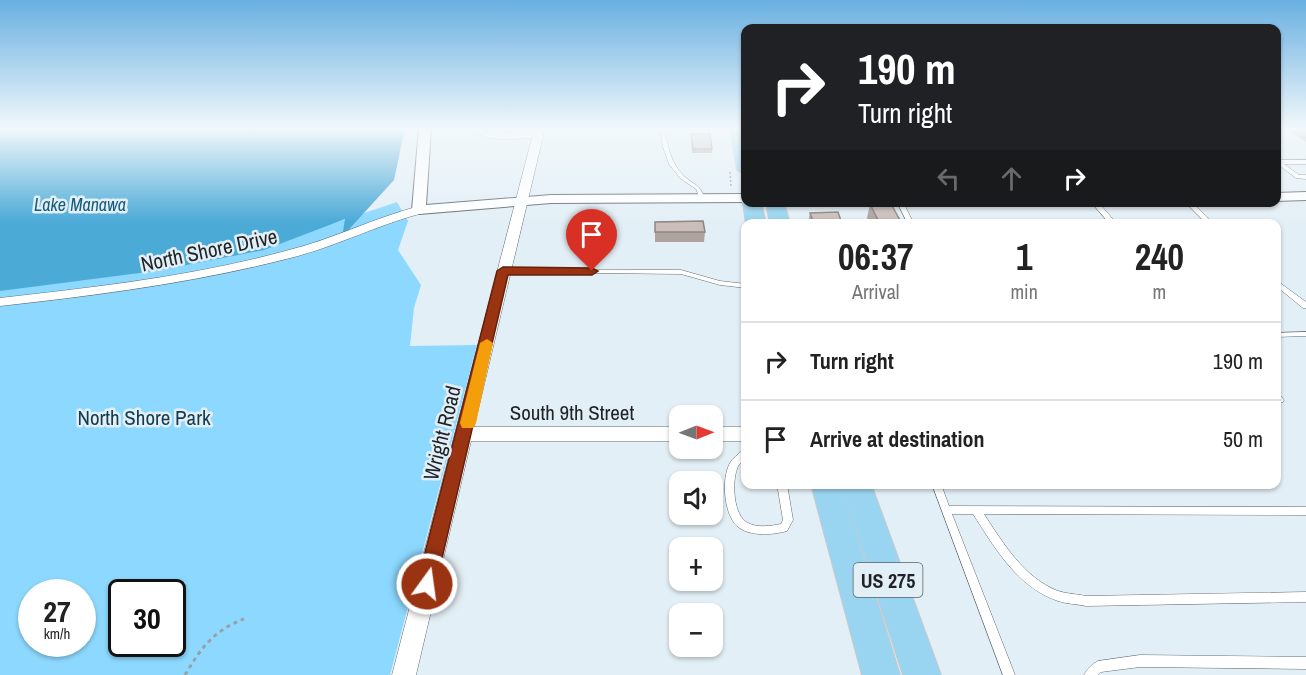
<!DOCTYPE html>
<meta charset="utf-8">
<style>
:root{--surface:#fff;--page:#f6f6f6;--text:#222;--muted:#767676;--line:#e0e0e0}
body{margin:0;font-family:"Archivo Narrow",sans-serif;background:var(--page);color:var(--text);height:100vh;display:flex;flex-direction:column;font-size:22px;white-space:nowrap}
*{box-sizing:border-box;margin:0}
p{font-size:20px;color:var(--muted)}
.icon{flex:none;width:33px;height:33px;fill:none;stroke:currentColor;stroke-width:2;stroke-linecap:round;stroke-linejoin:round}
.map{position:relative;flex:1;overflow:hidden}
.drawer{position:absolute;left:741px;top:219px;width:540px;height:270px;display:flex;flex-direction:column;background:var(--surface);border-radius:12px;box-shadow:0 2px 4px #0004}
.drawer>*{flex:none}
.top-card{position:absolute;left:741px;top:24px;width:540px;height:183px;border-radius:12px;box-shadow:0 2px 4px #0004;background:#202124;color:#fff;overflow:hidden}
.needle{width:39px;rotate:89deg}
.controls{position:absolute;left:669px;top:405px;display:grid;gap:12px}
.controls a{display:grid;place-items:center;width:54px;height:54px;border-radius:12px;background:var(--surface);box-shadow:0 2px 4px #0004;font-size:30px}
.speed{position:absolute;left:18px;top:579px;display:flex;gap:12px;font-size:30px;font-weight:700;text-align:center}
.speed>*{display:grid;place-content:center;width:78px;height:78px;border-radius:50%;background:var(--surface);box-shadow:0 2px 4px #0004;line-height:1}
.speed small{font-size:15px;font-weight:400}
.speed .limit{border:3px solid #111;border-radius:9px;background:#fff;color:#111}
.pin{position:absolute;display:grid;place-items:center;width:51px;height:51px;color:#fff;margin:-62px -26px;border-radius:50% 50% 50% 0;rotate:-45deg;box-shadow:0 0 6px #0007}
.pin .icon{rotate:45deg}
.me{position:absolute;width:66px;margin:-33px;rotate:14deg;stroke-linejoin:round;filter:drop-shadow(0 0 4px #0008)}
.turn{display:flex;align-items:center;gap:21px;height:126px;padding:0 18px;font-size:27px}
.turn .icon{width:78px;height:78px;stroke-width:2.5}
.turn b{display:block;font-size:42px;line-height:51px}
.lanes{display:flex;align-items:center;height:57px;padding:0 18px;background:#0003;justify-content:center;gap:30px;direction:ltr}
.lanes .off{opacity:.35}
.eta{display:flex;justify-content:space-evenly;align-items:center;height:102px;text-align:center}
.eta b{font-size:36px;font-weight:800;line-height:42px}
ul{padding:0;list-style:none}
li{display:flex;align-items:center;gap:18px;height:78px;padding:0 18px;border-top:2px solid var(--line)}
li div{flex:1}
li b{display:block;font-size:22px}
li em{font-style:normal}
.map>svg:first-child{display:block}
</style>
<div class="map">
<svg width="1306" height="675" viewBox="0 0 1306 675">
<rect width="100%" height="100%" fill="#e3eff6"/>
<path fill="#8cd8fe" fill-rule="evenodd" d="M397,202L408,221L398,250L421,285L414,308L410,346L477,345L390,675H0V291L334,223ZM32,592H82V644H32ZM122,592H172V644H122Z"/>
<polygon fill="#4caad7" points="0,128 405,128 394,180 342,237 345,219 264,250 155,271 0,291"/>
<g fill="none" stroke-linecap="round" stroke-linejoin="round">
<defs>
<g id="service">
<path d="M660,128H711L709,129L665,131C668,147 671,163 683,175C694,186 698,182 705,198L704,199H700L696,189L680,178L669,164L663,147Z"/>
<polygon points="1276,139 1281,141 1281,143 1276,143"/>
<polygon points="1306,160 1306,164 1284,164 1299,175 1306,175 1306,179 1296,178 1276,163 1276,161 1278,160"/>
<polygon points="897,202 903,202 914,224 908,224"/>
<polygon points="1091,202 1098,202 1117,224 1110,224"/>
<polygon points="1185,202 1192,202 1214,224 1207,224"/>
<polygon points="503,269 681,270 720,281 746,284 746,288 720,285 681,274 501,272 500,271 501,270"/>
<polygon points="1276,280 1306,302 1306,308 1303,308 1276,286"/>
<polygon points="1306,332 1306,336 1276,337 1276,333"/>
<polygon points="1276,393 1279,394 1284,400 1283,402 1280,403 1276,402"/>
<path d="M746,449V458C742,461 738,465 737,469C732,482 733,516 748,523C757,528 771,526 781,524L783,520L777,484H787L793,520L787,531C773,535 749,537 737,526C724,514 721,479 730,463C733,458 738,454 743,450Z"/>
<path d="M932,484H941L949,506L1306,507V515L984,514C1003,543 1024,578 1058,591C1067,594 1077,594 1086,596L1306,592V602L1086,606C1077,604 1067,604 1058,601C1017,587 995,548 973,514H952L1015,675H1003Z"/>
<path d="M1140,655L1306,657V669L1140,667L1101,672L1098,675H1084C1087,669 1092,664 1098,661Z"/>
</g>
<g id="minor">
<path d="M471,128H481L488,132H534L535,128H545L474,427H680V441H471L416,675H392L532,138C513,138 484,144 471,128Z"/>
<path d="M419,206L425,210L423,213C380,224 341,244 298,256C200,282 100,295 0,306V298C97,287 195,276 289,250C333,239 374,218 419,206Z"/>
<rect x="712" y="427" width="34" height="14"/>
</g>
<g id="tertiary">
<polygon points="419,128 431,128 426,205 551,195 746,194 746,202 551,203 419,214 412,210"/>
<polygon points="1306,192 1306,200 1276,201 1276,193"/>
</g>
<g id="primary">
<polygon points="730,128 746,128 746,175 737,170"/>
<polygon points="745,198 746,202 761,202 766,224 746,224 743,202"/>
<polygon points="766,202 784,202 790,224 770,224"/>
<polygon points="811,484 841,484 900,675 862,675"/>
<polygon points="841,484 871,484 941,675 903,675"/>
</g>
</defs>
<use href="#service" stroke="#606b71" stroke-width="1"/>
<use href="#minor" stroke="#606b71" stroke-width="1"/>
<use href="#tertiary" stroke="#606b71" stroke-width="2"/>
<use href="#primary" stroke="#c9cacb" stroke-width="2"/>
<polyline stroke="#98a1a6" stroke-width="1.5" stroke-dasharray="2 2" stroke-linecap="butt" points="730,172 731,187"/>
<path stroke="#98a1a6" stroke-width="3" stroke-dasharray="4 4" stroke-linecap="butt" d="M185,675C201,648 214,630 244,619"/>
<use href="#service" fill="#fff" fill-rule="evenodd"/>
<use href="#minor" fill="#fff" fill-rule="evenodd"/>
<use href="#tertiary" fill="#fff" fill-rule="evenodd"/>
<use href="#primary" fill="#99d5f1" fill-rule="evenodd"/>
</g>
<g fill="#afa3a0">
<polygon points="1284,128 1306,128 1306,142"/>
<polygon points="691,134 712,149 712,153 692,153"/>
<polygon points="870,204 901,222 901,224 870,224 867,218"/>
<polygon points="810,213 842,224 811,224 809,218"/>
<polygon points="655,222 705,232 704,242 655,242"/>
</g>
<g fill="#cbbeba" stroke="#8e8582" stroke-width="1.5">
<polygon points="691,134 710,134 712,149 693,149"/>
<polygon points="870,204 891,204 901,222 879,222"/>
<polygon points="838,212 842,224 814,224 810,213"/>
<polygon points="703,221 705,232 655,232 655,222"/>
</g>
<linearGradient id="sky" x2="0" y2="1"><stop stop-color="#69b0e1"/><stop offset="0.58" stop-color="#f2f8fb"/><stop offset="1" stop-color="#f2f8fb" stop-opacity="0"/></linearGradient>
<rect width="1306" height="222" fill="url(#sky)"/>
<polygon fill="#9a3312" stroke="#64210c" stroke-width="1.5" points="503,267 592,268 598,271 592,275 508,275 436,584 434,590 427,593 420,590 417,584 497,271"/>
<polygon fill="#f59e0b" points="487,339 493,343 476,423 473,428 462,428 460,423 480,343"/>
<g text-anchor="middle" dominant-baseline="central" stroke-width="5" stroke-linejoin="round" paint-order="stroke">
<g font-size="18" font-style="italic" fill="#145d7c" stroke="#e3eff6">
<text x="80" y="204">Lake Manawa</text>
</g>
<rect fill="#e3eff6" stroke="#5a6064" stroke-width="1.5" x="853.5" y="563" width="69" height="34" rx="4.5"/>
<g font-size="20" font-weight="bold" fill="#1f2326">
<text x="888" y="580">US 275</text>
</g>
<g font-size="21" fill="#1f2326" stroke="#e3eff6">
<text transform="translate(209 250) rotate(-12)">North Shore Drive</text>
<text x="572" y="412">South 9th Street</text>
<text transform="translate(442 433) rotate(-76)">Wright Road</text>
</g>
<g font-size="21" fill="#123c4f" stroke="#e3eff6">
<text x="144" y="417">North Shore Park</text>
</g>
</g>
</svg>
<div class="controls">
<a><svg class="needle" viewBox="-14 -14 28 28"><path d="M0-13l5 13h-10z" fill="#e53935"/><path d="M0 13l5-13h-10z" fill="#767676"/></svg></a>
<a><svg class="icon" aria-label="sound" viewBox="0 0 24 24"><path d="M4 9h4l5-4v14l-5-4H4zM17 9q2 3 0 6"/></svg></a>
<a>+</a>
<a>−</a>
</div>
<div class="speed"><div>27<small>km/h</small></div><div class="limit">30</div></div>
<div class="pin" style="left:592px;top:271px;background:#d93025"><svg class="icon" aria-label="arrive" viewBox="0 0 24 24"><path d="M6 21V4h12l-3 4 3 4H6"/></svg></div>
<svg class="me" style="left:427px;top:584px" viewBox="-20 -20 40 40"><circle r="17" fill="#9a3312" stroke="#fff" stroke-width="3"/><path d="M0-11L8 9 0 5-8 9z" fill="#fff"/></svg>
<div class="top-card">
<div class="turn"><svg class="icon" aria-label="right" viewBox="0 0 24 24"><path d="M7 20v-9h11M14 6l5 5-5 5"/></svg><div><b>190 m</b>Turn right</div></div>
<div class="lanes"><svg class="icon off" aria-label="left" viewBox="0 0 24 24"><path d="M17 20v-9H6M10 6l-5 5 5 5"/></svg><svg class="icon off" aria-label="ahead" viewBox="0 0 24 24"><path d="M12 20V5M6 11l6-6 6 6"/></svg><svg class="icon" aria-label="right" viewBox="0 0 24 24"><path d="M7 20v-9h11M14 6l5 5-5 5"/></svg></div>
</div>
<section class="drawer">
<div class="eta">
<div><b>06:37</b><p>Arrival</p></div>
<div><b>1</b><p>min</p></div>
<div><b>240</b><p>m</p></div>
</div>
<ul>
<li><svg class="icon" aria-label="right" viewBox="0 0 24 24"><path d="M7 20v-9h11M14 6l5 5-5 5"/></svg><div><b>Turn right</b></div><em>190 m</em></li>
<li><svg class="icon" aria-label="arrive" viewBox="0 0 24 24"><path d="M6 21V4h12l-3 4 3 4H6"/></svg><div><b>Arrive at destination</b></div><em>50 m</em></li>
</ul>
</section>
</div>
